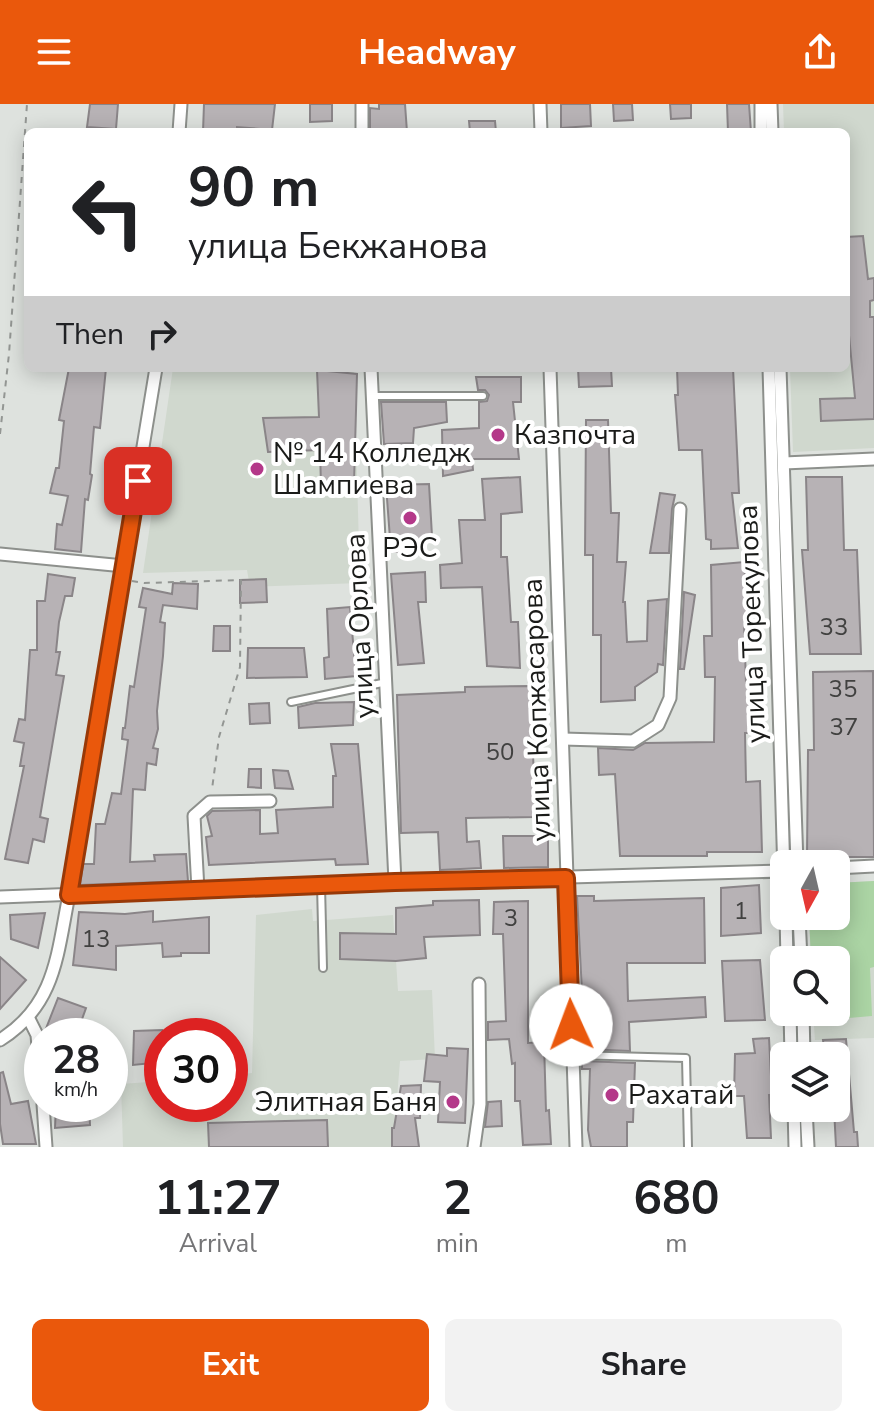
<!DOCTYPE html>
<meta charset="utf-8">
<style>
:root{--surface:#fff;--page:#f2f2f2;--text:#202124;--muted:#757577;--accent:#ea580c}
body{margin:0;font-family:"Nunito Sans",sans-serif;background:var(--page);color:var(--text);height:100vh;display:flex;flex-direction:column;font-size:30px;white-space:nowrap}
*{box-sizing:border-box;margin:0}
p{font-size:26px;color:var(--muted)}
.icon{flex:none;width:44px;height:44px;fill:none;stroke:currentColor;stroke-width:2;stroke-linecap:round;stroke-linejoin:round}
.map{position:relative;height:1043px;overflow:hidden}
.panel{display:flex;flex-direction:column;background:var(--surface);flex:1}
.panel>*{flex:none}
.guide{position:absolute;left:24px;top:24px;width:826px;height:244px;border-radius:12px;box-shadow:0 4px 20px #0003;background:#fff;color:var(--text);overflow:hidden}
.needle{width:52px;rotate:188deg}
.controls{position:absolute;left:770px;top:746px;display:grid;gap:16px}
.controls a{display:grid;place-items:center;width:80px;height:80px;border-radius:12px;background:var(--surface);box-shadow:0 4px 20px #0003;font-size:40px}
.speed{position:absolute;left:24px;top:914px;display:flex;gap:16px;font-size:40px;font-weight:700;text-align:center}
.speed>*{display:grid;place-content:center;width:104px;height:104px;border-radius:50%;background:var(--surface);box-shadow:0 4px 20px #0003;line-height:1}
.speed small{font-size:20px;font-weight:400}
.speed .limit{border:12px solid #d22;background:#fff;color:#111}
.pin{position:absolute;display:grid;place-items:center;width:68px;height:68px;color:#fff;margin:-34px;border-radius:16px;box-shadow:0 4px 12px #0006}
.me{position:absolute;width:88px;margin:-44px;rotate:358deg;stroke-linejoin:round;filter:drop-shadow(0 0 6px #0008)}
.turn{display:flex;align-items:center;gap:28px;height:168px;padding:0 32px;font-size:36px}
.turn .icon{width:104px;height:104px;stroke-width:2.5}
.turn b{display:block;font-size:56px;line-height:68px}
.then{display:flex;align-items:center;height:76px;padding:0 32px;background:#0003;gap:16px;font-size:30px}
.eta{display:flex;justify-content:space-evenly;align-items:center;height:136px;text-align:center}
.eta b{font-size:48px;font-weight:700;line-height:56px}
.button{display:flex;gap:16px;margin-top:auto;padding:16px 32px}
.button a{flex:1;height:92px;border-radius:12px;background:var(--accent);color:#fff;font-size:32px;font-weight:700;line-height:92px;text-align:center}
.button a+a{background:var(--page);color:var(--text)}
header{display:flex;justify-content:space-between;align-items:center;height:104px;padding:0 32px;background:var(--accent);color:#fff;font-size:36px;font-weight:700}
.map>svg:first-child{display:block}
</style>
<header><svg class="icon" aria-label="menu" viewBox="0 0 24 24"><path d="M4 6h16M4 12h16M4 18h16"/></svg>Headway<svg class="icon" aria-label="share" viewBox="0 0 24 24"><path d="M12 15V3M7 8l5-5 5 5M5 13v7h14v-7"/></svg></header>
<div class="map">
<svg width="874" height="1043" viewBox="0 0 874 1043">
<rect width="100%" height="100%" fill="#dee2de"/>
<g fill="#d0d8ce">
<polygon points="783,0 874,0 874,344 793,348 790,264 846,264 846,28 784,28"/>
<polygon points="173,264 354,264 360,479 250,483 247,466 143,469"/>
<polygon points="874,777 874,934 815,936 813,908 836,908 836,856 811,856 809,812 836,812 836,779"/>
<polygon points="312,805 313,817 393,811 398,887 432,886 435,955 400,957 393,1043 123,1043 121,980 162,977 162,1000 230,1000 230,971 252,969 256,811"/>
</g>
<polygon fill="#abd4a4" points="874,777 874,863 870,864 872,912 814,917 813,908 836,908 836,856 811,856 809,812 836,812 836,779"/>
<g fill="#b7b2b5" stroke="#8a8588" stroke-width="2">
<polygon points="90,0 118,0 116,25 87,23"/>
<polygon points="204,0 275,0 272,26 237,23 237,28 203,28"/>
<polygon points="310,0 332,0 332,17 310,18"/>
<polygon points="379,0 405,0 407,28 370,28 370,4 379,5"/>
<polygon points="561,0 590,0 591,22 561,24"/>
<polygon points="613,0 632,0 633,16 614,17"/>
<polygon points="670,0 691,0 691,14 671,15"/>
<polygon points="727,0 749,0 751,28 728,28"/>
<polygon points="469,17 495,17 496,28 470,28"/>
<polygon points="863,132 868,175 874,174 874,196 870,197 870,213 874,213 874,315 821,317 820,295 855,294 848,221 846,221 846,133"/>
<polygon points="69,264 106,264 100,324 94,323 90,370 92,371 88,396 85,395 81,448 55,445 57,420 62,421 68,392 50,389 56,364 59,364 64,317 59,316"/>
<polygon points="578,264 611,264 612,282 579,283"/>
<polygon points="677,264 733,264 739,389 732,389 738,444 711,445 711,436 706,435 702,346 679,346 675,291 678,291"/>
<polygon points="317,266 357,270 354,380 321,381 320,346 268,348 263,314 319,313"/>
<polygon points="476,273 521,273 521,298 513,298 519,355 472,355 473,366 443,372 442,326 479,324 479,298 487,297 489,291 485,286 478,286"/>
<polygon points="381,298 446,298 447,318 414,324 413,339 384,340"/>
<polygon points="586,316 608,316 611,409 619,409 617,458 626,458 623,498 625,498 627,538 647,537 648,497 667,495 663,561 658,560 657,568 635,583 635,596 601,598 601,531 593,531 593,451 585,451"/>
<polygon points="520,373 522,408 501,410 501,453 507,453 511,518 518,518 520,564 487,562 482,483 441,484 440,461 462,459 459,416 485,416 482,375"/>
<polygon points="806,373 842,373 844,446 857,446 861,550 810,550 802,446 808,446"/>
<polygon points="429,380 432,432 424,432 425,448 391,448 386,381"/>
<polygon points="660,389 675,391 672,405 669,449 650,449"/>
<polygon points="744,458 748,520 744,519 746,579 755,579 755,629 745,629 746,678 760,677 762,748 707,748 707,752 620,752 615,670 599,671 598,644 633,646 645,639 714,638 715,573 705,573 704,532 712,532 711,461"/>
<polygon points="425,468 426,498 418,498 424,559 398,561 391,470"/>
<polygon points="48,470 75,474 72,492 65,492 59,518 56,548 60,548 56,571 64,572 40,713 48,715 44,738 33,735 28,759 5,755 24,662 20,662 24,639 14,637 19,615 25,616 30,546 37,546 37,497 45,497"/>
<polygon points="266,475 267,498 240,499 240,476"/>
<polygon points="173,479 198,480 197,505 163,501 160,518 165,519 163,552 157,607 158,625 153,644 158,645 156,661 147,659 145,686 133,685 130,758 155,757 154,751 186,750 188,777 80,781 83,760 94,760 96,720 105,720 112,689 121,690 128,636 122,635 123,624 125,624 130,582 134,583 146,504 139,503 143,484 172,490"/>
<polygon points="684,488 695,491 684,565 680,565"/>
<polygon points="350,503 356,572 325,575 324,554 329,553 327,505"/>
<polygon points="214,522 230,522 230,547 213,547"/>
<polygon points="248,544 304,544 307,573 247,574"/>
<polygon points="873,567 874,753 807,753 808,646 814,646 813,568"/>
<polygon points="531,582 535,713 466,714 467,738 479,737 481,764 440,766 438,728 401,729 397,591 465,588 465,583"/>
<polygon points="354,598 353,621 299,624 298,603 315,599"/>
<polygon points="269,599 270,619 250,620 249,600"/>
<polygon points="331,640 358,640 368,760 336,761 335,755 209,761 206,733 212,732 207,712 212,707 260,706 260,730 278,729 276,706 333,703 333,672 336,672"/>
<polygon points="249,665 261,665 261,684 248,683"/>
<polygon points="273,666 288,667 293,685 275,684"/>
<polygon points="503,732 548,732 548,763 504,764"/>
<polygon points="759,781 761,829 721,832 721,784"/>
<polygon points="577,792 594,792 594,797 704,794 705,859 627,859 628,897 705,893 706,913 629,918 630,947 585,945"/>
<polygon points="479,796 480,831 424,833 426,854 396,857 340,855 340,829 396,830 396,804 433,801 433,797"/>
<polygon points="528,797 528,939 544,938 546,1007 549,1006 551,1040 523,1041 520,997 515,997 515,959 512,960 509,935 488,936 488,918 506,917 503,830 493,830 494,798"/>
<polygon points="153,807 153,818 209,813 209,849 181,849 181,852 163,853 162,839 116,842 116,866 73,861 79,808 125,810"/>
<polygon points="45,809 38,844 11,835 10,811"/>
<polygon points="0,853 26,876 0,905"/>
<polygon points="760,856 765,916 725,917 722,857"/>
<polygon points="58,894 86,904 76,932 46,932 45,927"/>
<polygon points="162,926 162,958 133,961 134,927"/>
<polygon points="769,934 772,991 769,991 771,1034 747,1034 744,992 734,992 735,950 755,949 753,935"/>
<polygon points="846,935 854,1028 857,1028 858,1043 836,1043 834,1004 836,952 825,952 823,936"/>
<polygon points="447,944 468,945 465,1019 438,1018 440,978 424,977 427,950 447,952"/>
<polygon points="582,957 635,959 633,1018 627,1018 627,1043 591,1043 588,1026 590,965 582,965"/>
<polygon points="3,968 11,1000 28,997 36,1040 3,1040 0,1020 0,969"/>
<polygon points="421,981 420,1014 415,1014 419,1043 392,1043 392,1024 394,1024 401,982"/>
<polygon points="501,997 502,1022 485,1023 488,998"/>
<polygon points="56,1000 89,1000 90,1021 55,1024"/>
<polygon points="327,1016 328,1043 209,1043 208,1019"/>
</g>
<g fill="none" stroke-linecap="round" stroke-linejoin="round">
<defs>
<g id="service">
<polyline points="372,292 483,292"/>
<polyline points="291,598 387,578"/>
<polyline points="321,781 323,864"/>
<polyline points="572,951 686,954 688,1043"/>
</g>
<g id="minor">
<polyline points="362,0 362,28"/>
<polyline points="540,0 541,28"/>
<polyline points="761,0 761,28"/>
<polyline points="771,0 772,28"/>
<polyline points="179,28 181,0"/>
<polyline points="371,264 395,778"/>
<polyline points="550,264 576,1043"/>
<polyline points="769,264 784,771"/>
<polyline points="780,264 797,760"/>
<polyline points="784,359 874,355"/>
<polyline points="0,450 124,462"/>
<polyline points="563,635 633,637 658,621 670,594 680,405"/>
<polyline points="836,764 874,762"/>
<polyline points="198,786 194,712 210,698 270,697"/>
<polyline points="0,793 395,778 784,767"/>
<polyline points="786,812 787,856"/>
<polyline points="799,812 801,856"/>
<polyline points="790,908 791,952"/>
<polyline points="803,908 804,952"/>
<polyline points="28,913 37,931 42,991"/>
<path d="M0,936C56,901 57,850 69,791L156,264"/>
<polyline points="43,1000 46,1043"/>
<polyline points="794,1004 795,1043"/>
<polyline points="806,1004 808,1043"/>
<polyline points="474,1043 480,1000 479,880"/>
</g>
</defs>
<use href="#service" stroke="#8d908c" stroke-width="10"/>
<use href="#minor" stroke="#8d908c" stroke-width="15"/>
<g stroke="#939693" stroke-width="2" stroke-dasharray="6 6" stroke-linecap="butt">
<polyline points="0,330 9,250 27,0"/>
<polyline points="132,477 144,479 241,476 240,563 219,633 212,685"/>
</g>
<use href="#service" stroke="#fff" stroke-width="6"/>
<use href="#minor" stroke="#fff" stroke-width="11"/>
</g>
<g fill="none" stroke-linecap="round" stroke-linejoin="round">
<defs>
<polyline id="route" points="138,377 69,791 395,778 566,774 571,921"/>
</defs>
<use href="#route" stroke="#983908" stroke-width="20"/>
<use href="#route" stroke="#ea580c" stroke-width="14"/>
</g>
<g fill="#b43889" stroke="#fff" stroke-width="3">
<circle cx="498" cy="331" r="8"/>
<circle cx="257" cy="365" r="8"/>
<circle cx="410" cy="414" r="8"/>
<circle cx="612" cy="991" r="8"/>
<circle cx="453" cy="998" r="8"/>
</g>
<g text-anchor="middle" dominant-baseline="central" stroke-width="8" stroke-linejoin="round" paint-order="stroke">
<g font-size="24" fill="#414140">
<text x="834" y="523">33</text>
<text x="843" y="585">35</text>
<text x="844" y="623">37</text>
<text x="500" y="648">50</text>
<text x="741" y="807">1</text>
<text x="511" y="814">3</text>
<text x="96" y="835">13</text>
</g>
<g font-size="28" fill="#1a1b19" stroke="#fff" text-anchor="start">
<text x="514" y="331">Казпочта</text>
<text x="273" y="349">№ 14 Колледж<tspan x="273" dy="32">Шампиева</tspan></text>
<text x="410" y="444" text-anchor="middle">РЭС</text>
<text x="628" y="991">Рахатай</text>
<text x="437" y="998" text-anchor="end">Элитная Баня</text>
</g>
<g font-size="28" fill="#1a1b19" stroke="#fff">
<text transform="translate(752 520) rotate(-92)">улица Торекулова</text>
<text transform="translate(360 522) rotate(-93)">улица Орлова</text>
<text transform="translate(537 606) rotate(-92)">улица Копжасарова</text>
</g>
</g>
</svg>
<div class="controls">
<a><svg class="needle" viewBox="-14 -14 28 28"><path d="M0-13l5 13h-10z" fill="#e53935"/><path d="M0 13l5-13h-10z" fill="#757577"/></svg></a>
<a><svg class="icon" aria-label="search" viewBox="0 0 24 24"><circle cx="10" cy="10" r="6"/><path d="M15 15l6 6"/></svg></a>
<a><svg class="icon" aria-label="layers" viewBox="0 0 24 24"><path d="M12 4l9 5-9 5-9-5zM3 14l9 5 9-5"/></svg></a>
</div>
<div class="speed"><div>28<small>km/h</small></div><div class="limit">30</div></div>
<div class="pin" style="left:138px;top:377px;background:#d93025"><svg class="icon" aria-label="arrive" viewBox="0 0 24 24"><path d="M6 21V4h12l-3 4 3 4H6"/></svg></div>
<svg class="me" style="left:571px;top:921px" viewBox="-20 -20 40 40"><circle r="19" fill="#fff"/><path d="M0-13L10 11 0 6-10 11z" fill="#ea580c"/></svg>
<div class="guide">
<div class="turn"><svg class="icon" aria-label="left" viewBox="0 0 24 24"><path d="M17 20v-9H6M10 6l-5 5 5 5"/></svg><div><b>90 m</b>улица Бекжанова</div></div>
<div class="then">Then<svg class="icon" aria-label="right" viewBox="0 0 24 24"><path d="M7 20v-9h11M14 6l5 5-5 5"/></svg></div>
</div>
</div>
<section class="panel">
<div class="eta">
<div><b>11:27</b><p>Arrival</p></div>
<div><b>2</b><p>min</p></div>
<div><b>680</b><p>m</p></div>
</div>
<div class="button"><a>Exit</a><a>Share</a></div>
</section>
